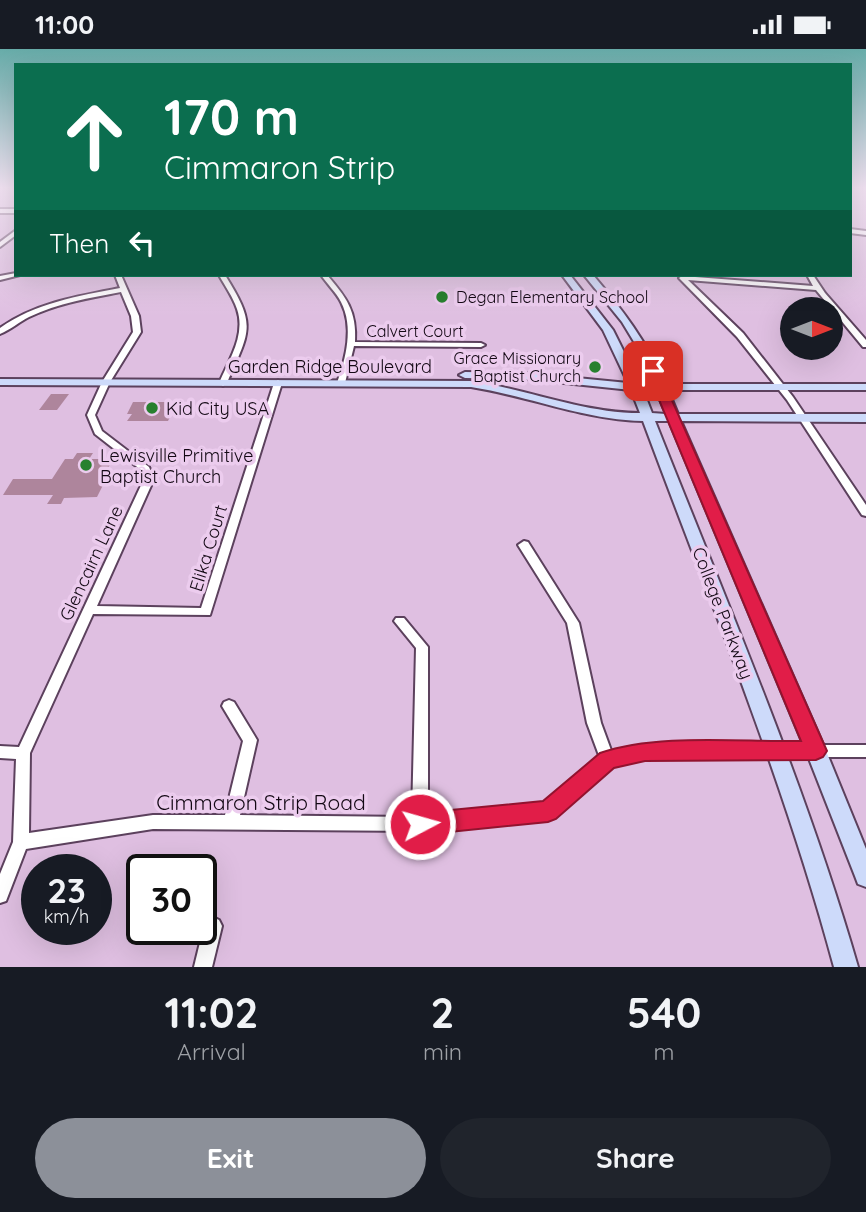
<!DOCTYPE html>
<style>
:root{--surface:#171b24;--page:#20242c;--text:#f1f3f6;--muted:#9ea1a6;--accent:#8c9099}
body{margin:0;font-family:Quicksand,sans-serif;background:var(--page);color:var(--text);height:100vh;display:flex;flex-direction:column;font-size:26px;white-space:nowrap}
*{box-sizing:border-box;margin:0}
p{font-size:23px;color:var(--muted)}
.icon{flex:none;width:38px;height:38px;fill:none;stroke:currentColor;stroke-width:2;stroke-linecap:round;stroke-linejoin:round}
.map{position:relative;height:918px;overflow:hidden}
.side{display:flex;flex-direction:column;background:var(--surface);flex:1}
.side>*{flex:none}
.banner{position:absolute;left:14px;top:14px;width:838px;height:214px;border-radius:0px;box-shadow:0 7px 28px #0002;background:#0b6e4f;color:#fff;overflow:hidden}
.needle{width:46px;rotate:90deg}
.fabs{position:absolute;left:780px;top:248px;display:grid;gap:14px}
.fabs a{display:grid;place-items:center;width:63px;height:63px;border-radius:50%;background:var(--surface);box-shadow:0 7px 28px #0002;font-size:35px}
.speed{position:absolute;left:21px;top:805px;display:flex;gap:14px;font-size:35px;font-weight:700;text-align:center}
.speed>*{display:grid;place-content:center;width:91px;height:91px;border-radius:50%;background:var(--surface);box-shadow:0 7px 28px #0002;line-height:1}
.speed small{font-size:18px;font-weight:400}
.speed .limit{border:4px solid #111;border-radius:10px;background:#fff;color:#111}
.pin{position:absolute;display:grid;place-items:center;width:60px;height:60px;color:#fff;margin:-30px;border-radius:14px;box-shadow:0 4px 10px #0006}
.me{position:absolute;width:77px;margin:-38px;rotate:84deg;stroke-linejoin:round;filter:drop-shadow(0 0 5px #0008)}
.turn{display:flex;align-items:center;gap:24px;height:147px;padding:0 35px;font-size:32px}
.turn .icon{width:91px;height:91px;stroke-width:2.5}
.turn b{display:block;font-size:49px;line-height:60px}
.then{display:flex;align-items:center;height:66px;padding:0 35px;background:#0003;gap:14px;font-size:26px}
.eta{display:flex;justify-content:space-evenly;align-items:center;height:119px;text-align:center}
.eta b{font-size:42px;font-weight:800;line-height:49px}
.primary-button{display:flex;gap:14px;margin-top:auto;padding:14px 35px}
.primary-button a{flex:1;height:80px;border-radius:42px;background:var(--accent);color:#fff;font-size:28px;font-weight:800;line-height:80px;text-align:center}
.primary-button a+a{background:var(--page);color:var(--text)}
.status{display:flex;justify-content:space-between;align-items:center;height:49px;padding:0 35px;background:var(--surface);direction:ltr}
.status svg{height:19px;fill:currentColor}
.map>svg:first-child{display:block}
</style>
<div class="status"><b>11:00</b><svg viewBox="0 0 49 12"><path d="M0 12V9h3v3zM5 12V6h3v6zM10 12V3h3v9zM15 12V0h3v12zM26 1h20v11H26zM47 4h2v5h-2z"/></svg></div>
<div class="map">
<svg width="866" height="918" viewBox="0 0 866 918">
<rect width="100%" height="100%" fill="#dfbfe1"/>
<g fill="#ae859c">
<polygon points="51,345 69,345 57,361 39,361"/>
<polygon points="133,353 177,353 168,372 127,372 132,365 127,365"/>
<polygon points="77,404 93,404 89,410 113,410 102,430 106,430 97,448 64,449 61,455 47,455 53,446 3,446 13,430 52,430 65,410 73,410"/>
</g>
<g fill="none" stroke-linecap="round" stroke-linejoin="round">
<defs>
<g id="street">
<rect x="0" y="160" width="16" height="4"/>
<polygon points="850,180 866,182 866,186 850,184"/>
<polygon points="16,181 16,186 0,198 0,193"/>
<polygon points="16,224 16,226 20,226 0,231 0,227"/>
<path d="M115,226H121L139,267L141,283L110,333L95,366L102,382L149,418L154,430L97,557L201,559L274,334L278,331L282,334L210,566L93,565L30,704L29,784L153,766H225L243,692L222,657L224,653L229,651L234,653L257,691L240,766L412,768L416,599L394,572L396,569H404L428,598V767L545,755L600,709L587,674L567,574L518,496L524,492L528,493L579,574L601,674L612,704L645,696H866V708H645L612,716L553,767L548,769L420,782L153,780L26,800L6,852L0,854V825L13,793L16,710L0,709V697L19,698L144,430L141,421L95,385L87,366L102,333L133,283L131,267L121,243C90,249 58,254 29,268C19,273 10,281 0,285V279C35,254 78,247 120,239Z"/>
<path d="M219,226H225C257,277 250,281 227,334L223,337L219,334C229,311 246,286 237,260C233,248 225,237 219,226Z"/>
<path d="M321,226H327C346,248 357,262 355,293L481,294L485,296L481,298L354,297L345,334L341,337L338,336L337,334C346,309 354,278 341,253C336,243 327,235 321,226Z"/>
<polygon points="807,226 813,226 825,244 866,291 866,298 863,298 816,241 688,231 743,284 793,348 866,456 866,467 862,466 787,351 737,288 679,229 682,227 813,237"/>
<polygon points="213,868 219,871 222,877 212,918 194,918 204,877 207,871"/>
</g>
<path id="secondary" d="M562,226H570L613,281L640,335H654L642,306L622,273L584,226H593C622,260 647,293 665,335H866V341H668L678,365H866V373L681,372L826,702L866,800V838L858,835L855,827L806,702L669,372H655C726,552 804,731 858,918H834C784,732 710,552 643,372C584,371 529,347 471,338L0,336V330L471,332C527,340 583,364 640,364L631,341L526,330L465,329L459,326L465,323L526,324L628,334L603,281ZM643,341H656L666,365L652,364Z"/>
</defs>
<use href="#street" stroke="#5c415d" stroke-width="4"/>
<use href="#secondary" stroke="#5c415d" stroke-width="4"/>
<use href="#street" fill="#fff" fill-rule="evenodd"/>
<use href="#secondary" fill="#cddafa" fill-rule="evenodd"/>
</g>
<linearGradient id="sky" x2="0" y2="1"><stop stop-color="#67aca9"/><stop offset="0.52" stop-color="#f1e2f2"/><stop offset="1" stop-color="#f1e2f2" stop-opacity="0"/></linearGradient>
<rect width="866" height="267" fill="url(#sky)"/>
<path fill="#e11d48" stroke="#92132f" stroke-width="2" d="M653,318L659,322L827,702L823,708L816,711L645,712L614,719L556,770L548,773L420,786L412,783L408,775L412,767L420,764L543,752L600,704C657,684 739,693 801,692L647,322Z"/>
<g fill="#28802f" stroke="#ecccee" stroke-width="2.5">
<circle cx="442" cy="248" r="7"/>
<circle cx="595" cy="318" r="7"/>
<circle cx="152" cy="359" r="7"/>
<circle cx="86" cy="416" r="7"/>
</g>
<g text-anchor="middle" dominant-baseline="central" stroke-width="7" stroke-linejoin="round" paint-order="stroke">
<g font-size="16" fill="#130814" stroke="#ecccee" text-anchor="start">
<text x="456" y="248">Degan Elementary School</text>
<text x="581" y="309" text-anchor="end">Grace Missionary<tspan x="581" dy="18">Baptist Church</tspan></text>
</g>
<g font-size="16" fill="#130814" stroke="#ecccee">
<text x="415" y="282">Calvert Court</text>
</g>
<g font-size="18" fill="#130814" stroke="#ecccee">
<text x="330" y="317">Garden Ridge Boulevard</text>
<text transform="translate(208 499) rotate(-73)">Elika Court</text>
<text transform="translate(91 514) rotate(-65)">Glencairn Lane</text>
<text transform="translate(723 564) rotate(69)">College Parkway</text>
</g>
<g font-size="18" fill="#130814" stroke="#ecccee" text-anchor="start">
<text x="166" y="359">Kid City USA</text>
<text x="100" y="406">Lewisville Primitive<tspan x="100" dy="21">Baptist Church</tspan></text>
</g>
<g font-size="21" fill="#130814" stroke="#ecccee">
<text x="261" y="753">Cimmaron Strip Road</text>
</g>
</g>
</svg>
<div class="fabs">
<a><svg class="needle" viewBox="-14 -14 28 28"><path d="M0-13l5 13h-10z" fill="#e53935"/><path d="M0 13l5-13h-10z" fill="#9ea1a6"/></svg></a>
</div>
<div class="speed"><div>23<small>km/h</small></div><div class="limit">30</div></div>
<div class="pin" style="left:653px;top:322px;background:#d93025"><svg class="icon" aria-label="arrive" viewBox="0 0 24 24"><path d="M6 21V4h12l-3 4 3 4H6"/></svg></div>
<svg class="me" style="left:420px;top:775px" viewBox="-20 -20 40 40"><circle r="17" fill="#e11d48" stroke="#fff" stroke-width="3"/><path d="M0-11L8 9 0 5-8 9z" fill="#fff"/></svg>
<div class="banner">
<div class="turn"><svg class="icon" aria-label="ahead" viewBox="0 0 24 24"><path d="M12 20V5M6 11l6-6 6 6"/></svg><div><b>170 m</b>Cimmaron Strip</div></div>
<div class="then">Then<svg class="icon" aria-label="left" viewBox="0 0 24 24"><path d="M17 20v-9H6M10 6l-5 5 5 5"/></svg></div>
</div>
</div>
<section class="side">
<div class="eta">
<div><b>11:02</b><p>Arrival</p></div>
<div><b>2</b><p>min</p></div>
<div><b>540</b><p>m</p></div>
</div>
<div class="primary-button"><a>Exit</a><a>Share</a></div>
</section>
